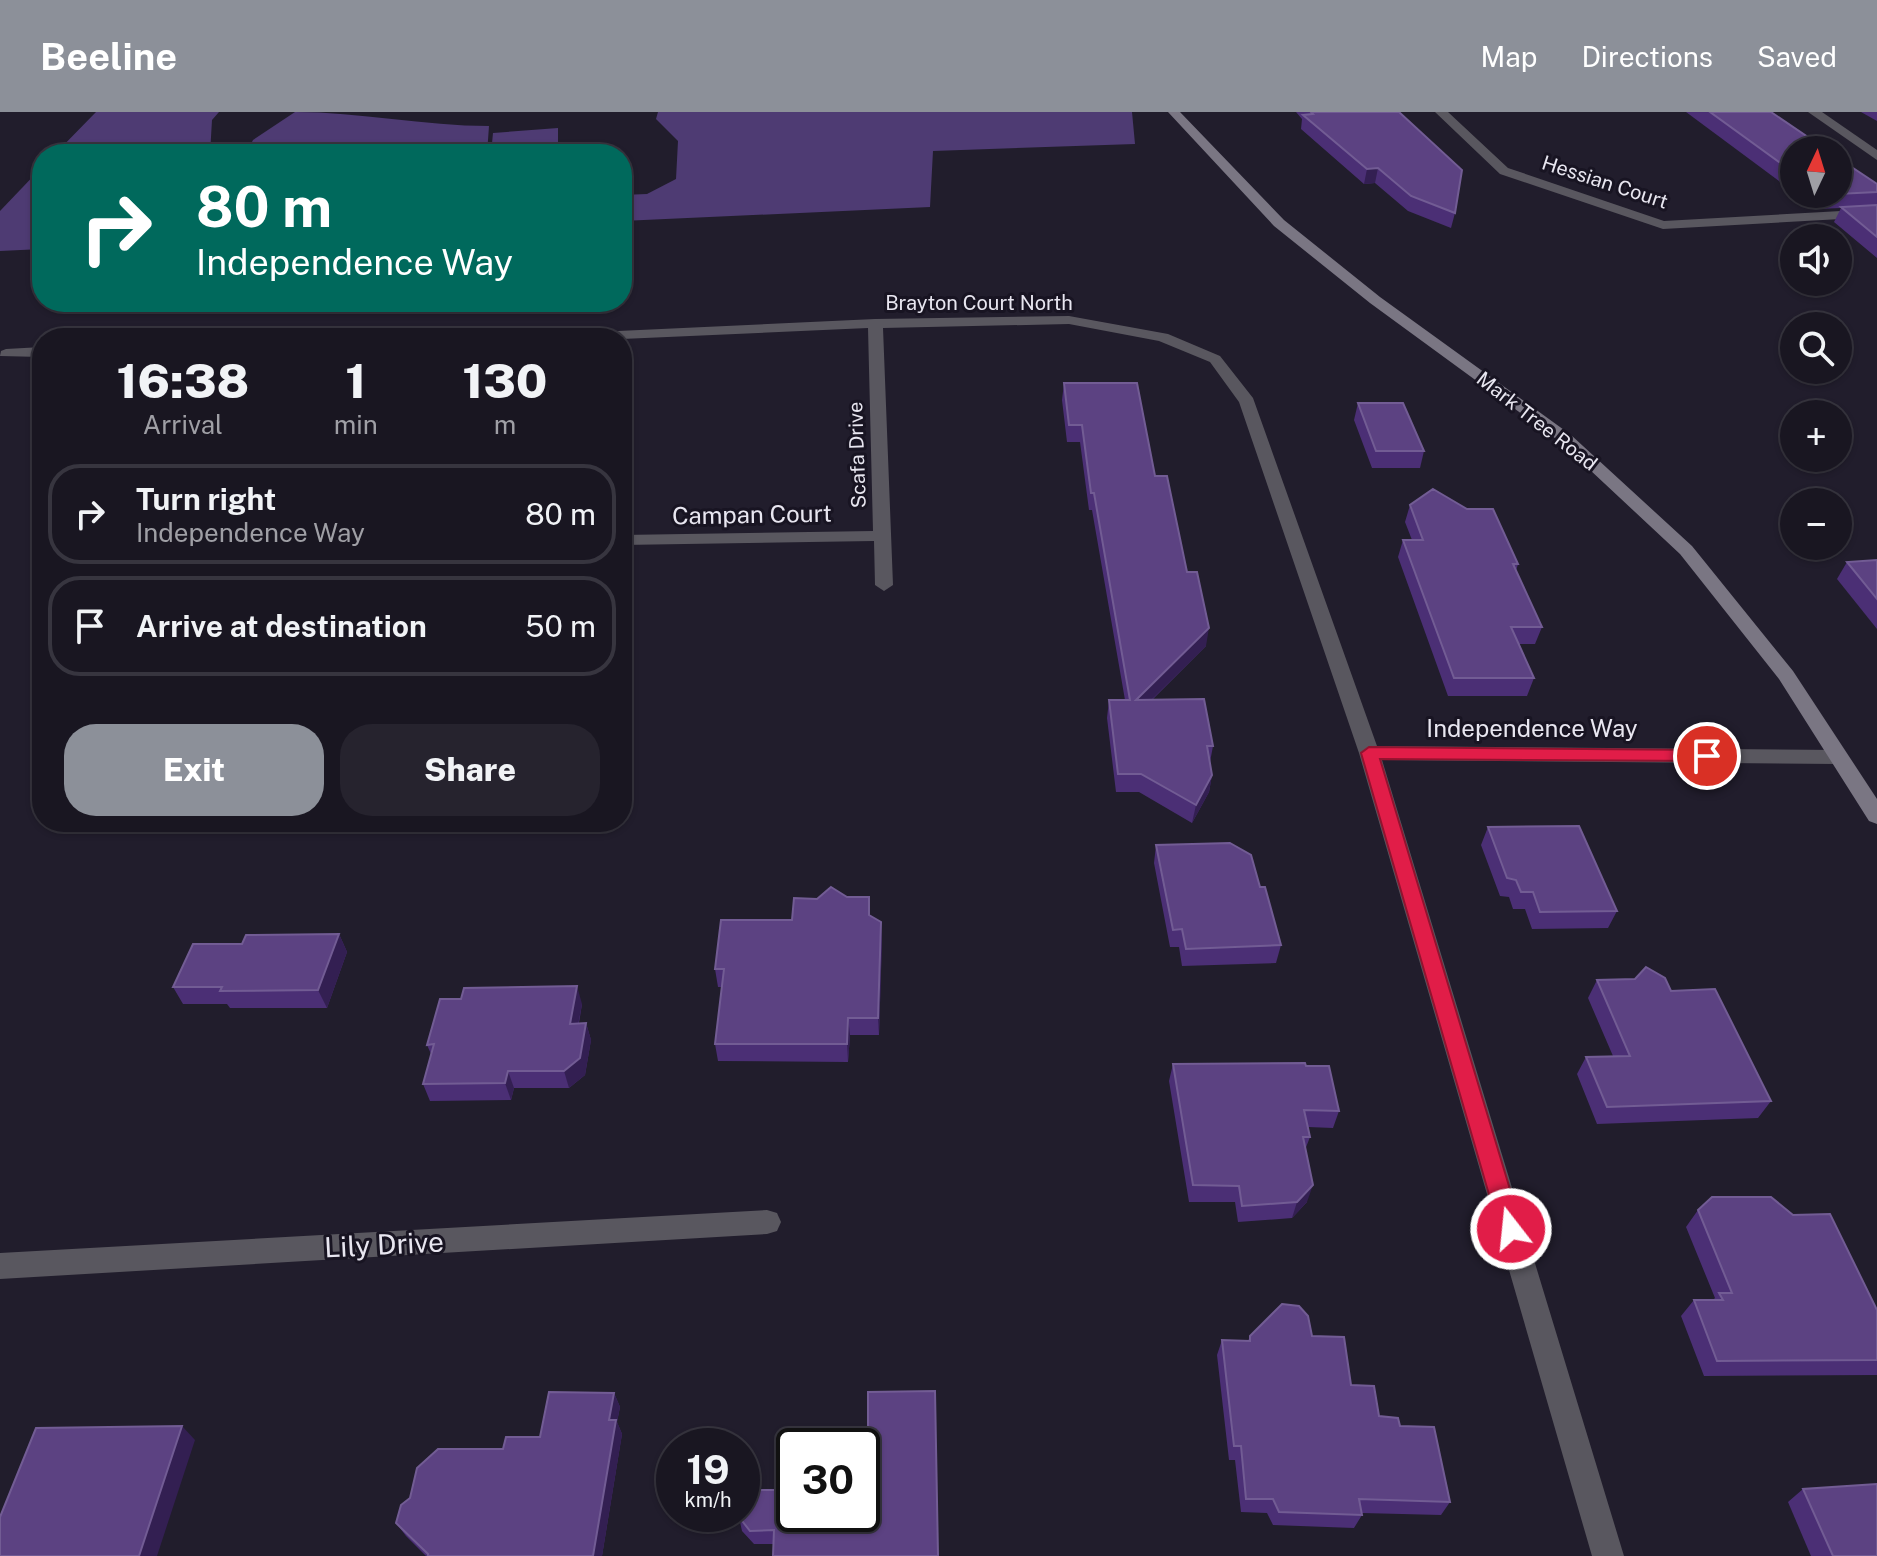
<!DOCTYPE html>
<meta charset="utf-8">
<style>
:root{--surface:#191621;--page:#26232e;--text:#f1f3f6;--muted:#9f9fa5;--line:#37353f;--accent:#8c9099}
body{margin:0;font-family:"Public Sans",sans-serif;background:var(--page);color:var(--text);height:100vh;display:flex;flex-direction:column;font-size:30px;white-space:nowrap}
*{box-sizing:border-box;margin:0}
p{font-size:26px;color:var(--muted)}
.icon{flex:none;width:44px;height:44px;fill:none;stroke:currentColor;stroke-width:2;stroke-linecap:round;stroke-linejoin:round}
.map{position:relative;flex:1;overflow:hidden}
.drawer{position:absolute;left:32px;top:216px;width:600px;height:504px;display:flex;flex-direction:column;background:var(--surface);border-radius:32px;box-shadow:0 2px 6px #0004,0 0 0 2px var(--line)}
.drawer>*{flex:none}
.top-card{position:absolute;left:32px;top:32px;width:600px;height:168px;border-radius:32px;box-shadow:0 2px 6px #0004,0 0 0 2px var(--line);background:#00695c;color:#fff;overflow:hidden}
.needle{width:52px;rotate:4deg}
.fabs{position:absolute;left:1780px;top:24px;display:grid;gap:16px}
.fabs a{display:grid;place-items:center;width:72px;height:72px;border-radius:50%;background:var(--surface);box-shadow:0 2px 6px #0004,0 0 0 2px var(--line);font-size:40px}
.speed{position:absolute;left:656px;top:1316px;display:flex;gap:16px;font-size:40px;font-weight:700;text-align:center}
.speed>*{display:grid;place-content:center;width:104px;height:104px;border-radius:50%;background:var(--surface);box-shadow:0 2px 6px #0004,0 0 0 2px var(--line);line-height:1}
.speed small{font-size:20px;font-weight:400}
.speed .limit{border:4px solid #111;border-radius:12px;background:#fff;color:#111}
.pin{position:absolute;display:grid;place-items:center;width:68px;height:68px;color:#fff;margin:-34px;border:4px solid #fff;border-radius:50%;box-shadow:0 2px 8px #0007}
.me{position:absolute;width:88px;margin:-44px;rotate:344deg;stroke-linejoin:round;filter:drop-shadow(0 0 6px #0008)}
.turn{display:flex;align-items:center;gap:28px;height:168px;padding:0 32px;font-size:36px}
.turn .icon{width:104px;height:104px;stroke-width:2.5}
.turn b{display:block;font-size:56px;line-height:68px}
.eta{display:flex;justify-content:space-evenly;align-items:center;height:136px;text-align:center}
.eta b{font-size:48px;font-weight:800;line-height:56px}
.cta{display:flex;gap:16px;margin-top:auto;padding:16px 32px}
.cta a{flex:1;height:92px;border-radius:32px;background:var(--accent);color:#fff;font-size:32px;font-weight:800;line-height:92px;text-align:center}
.cta a+a{background:var(--page);color:var(--text)}
ul{padding:0;list-style:none}
li{display:flex;align-items:center;gap:24px;height:100px;margin:0 16px 12px;padding:0 16px;border:4px solid var(--line);border-radius:32px}
li div{flex:1}
li b{display:block;font-size:30px}
li em{font-style:normal}
header{display:flex;align-items:center;gap:48px;box-sizing:border-box;height:112px;padding:0 40px;background:var(--accent);color:#fff}
header strong{font-size:38px}
nav{display:flex;gap:44px;margin-inline-start:auto;font-size:28px}
.map>svg:first-child{display:block}
</style>
<header>
<strong>Beeline</strong>
<nav><a>Map</a><a>Directions</a><a>Saved</a></nav>
</header>
<div class="map">
<svg width="1877" height="1444" viewBox="0 0 1877 1444">
<rect width="100%" height="100%" fill="#211d2c"/>
<g fill="#4e3b73">
<polygon points="96,0 219,0 212,8 210,42 55,42"/>
<path d="M295,0C360,0 424,14 489,14L487,42H246L253,28Z"/>
<polygon points="658,0 1132,0 1135,32 933,39 930,95 622,109 622,83 647,82 676,67 678,29 656,7"/>
<polygon points="558,16 558,42 491,42 493,21"/>
<polygon points="42,55 42,137 0,139 0,99"/>
</g>
<g fill="none" stroke-linecap="round" stroke-linejoin="round">
<g fill="#59575f" fill-rule="evenodd">
<polygon points="1435,0 1448,0 1508,56 1664,109 1877,97 1877,105 1663,117 1500,62"/>
<polygon points="1808,0 1822,0 1877,38 1877,48"/>
<polygon points="1069,204 1168,222 1220,244 1253,286 1377,634 1837,638 1847,645 1837,652 1382,648 1624,1444 1592,1444 1359,641 1239,290 1210,250 1159,229 1069,212 883,216 893,473 884,479 875,473 874,429 622,433 622,423 873,419 868,216 622,227 546,226 553,222 875,207"/>
<polygon points="42,235 42,245 0,244 1,239 6,237"/>
<polygon points="767,1098 777,1101 781,1110 777,1119 767,1122 0,1167 0,1141"/>
</g>
<polygon fill="#7a7683" fill-rule="evenodd" points="1168,0 1180,0 1284,108 1380,185 1571,323 1692,434 1793,559 1877,687 1877,712 1869,709 1779,567 1680,442 1559,329 1370,191 1274,114"/>
</g>
<g fill="#4b2f75">
<polygon points="1296,0 1399,0 1455,101 1451,116 1408,99 1375,71 1364,72 1301,17 1302,7"/>
<polygon points="1686,0 1771,0 1794,38 1794,80"/>
<polygon points="1861,0 1877,0 1877,9"/>
<polygon points="1877,72 1877,146 1834,110 1841,96 1817,97 1796,82 1838,82"/>
<polygon points="1064,271 1155,364 1187,460 1206,534 1152,588 1213,634 1210,650 1212,663 1209,680 1192,711 1139,680 1116,680 1107,606 1109,588 1125,588 1092,398 1089,398 1080,330 1067,330 1062,288"/>
<polygon points="1358,291 1424,339 1420,356 1372,356 1354,308"/>
<polygon points="1410,393 1518,452 1516,459 1542,515 1535,532 1519,532 1534,566 1527,584 1448,584 1398,445 1403,428 1412,428 1405,410"/>
<polygon points="1877,448 1877,517 1837,467 1847,450"/>
<polygon points="1488,715 1617,799 1608,816 1532,817 1525,797 1513,797 1509,785 1500,784 1481,733"/>
<polygon points="1156,733 1260,775 1281,833 1276,851 1182,854 1179,835 1170,835 1154,751"/>
<polygon points="870,804 882,828 879,923 850,923 848,950 718,949 715,932 722,875 718,875 715,857"/>
<polygon points="339,822 347,840 327,896 230,896 227,892 183,892 173,875 242,832"/>
<polygon points="1597,868 1671,879 1771,989 1758,1006 1597,1012 1577,962 1586,945 1613,944 1588,886"/>
<polygon points="582,892 579,911 586,911 591,928 585,963 569,976 514,976 511,988 430,989 423,972 431,942 427,933"/>
<polygon points="1173,952 1306,954 1339,999 1333,1016 1308,1015 1310,1025 1305,1038 1307,1090 1292,1106 1238,1110 1235,1090 1189,1090 1169,969"/>
<polygon points="1698,1098 1877,1198 1877,1263 1704,1264 1681,1204 1694,1188 1713,1188 1715,1186 1686,1115"/>
<polygon points="1250,1224 1312,1224 1351,1273 1379,1304 1400,1314 1450,1390 1441,1403 1362,1401 1362,1403 1354,1416 1273,1413 1267,1401 1241,1400 1235,1348 1229,1348 1217,1243 1222,1228 1248,1229"/>
<polygon points="935,1279 773,1432 754,1432 742,1419 739,1405 794,1402 868,1324"/>
<polygon points="614,1281 620,1295 617,1310 622,1322 602,1444 426,1444 406,1424 396,1411 503,1337 540,1325"/>
<polygon points="1803,1377 1877,1444 1811,1444 1788,1390"/>
</g>
<g fill="#331f52">
<polygon points="1378,56 1375,71 1364,72 1367,57"/>
<polygon points="1209,516 1206,534 1134,605 1136,588"/>
<polygon points="1212,663 1209,680 1192,711 1196,693"/>
<polygon points="881,810 882,828 879,923 878,906"/>
<polygon points="339,822 347,840 327,896 318,878"/>
<polygon points="577,874 582,892 575,929 570,912"/>
<polygon points="848,906 850,923 848,950 847,932"/>
<polygon points="586,911 591,928 585,963 569,976 564,959"/>
<polygon points="508,959 514,976 511,988 505,971"/>
<polygon points="1313,1073 1307,1090 1292,1106 1297,1090"/>
<polygon points="614,1281 620,1295 617,1310 622,1322 602,1444 593,1444 609,1308"/>
<polygon points="182,1314 195,1328 157,1444 139,1444"/>
</g>
<g fill="#5c4282" stroke="#725c94" stroke-width="2">
<polygon points="1311,0 1399,0 1462,58 1455,101 1411,84 1378,56 1367,57 1303,3 1313,2"/>
<polygon points="1710,0 1771,0 1827,38 1794,38 1794,61"/>
<polygon points="1838,46 1877,72 1877,80 1838,82"/>
<polygon points="1877,93 1877,125 1841,95"/>
<polygon points="1064,271 1137,271 1155,364 1167,364 1187,460 1197,460 1209,516 1136,588 1204,587 1213,634 1207,634 1212,663 1196,693 1141,662 1118,662 1109,588 1130,588 1094,381 1091,381 1082,313 1069,313"/>
<polygon points="1358,291 1403,291 1424,339 1376,339"/>
<polygon points="1433,377 1467,397 1493,397 1518,452 1513,452 1542,515 1511,515 1534,566 1454,566 1403,428 1423,428 1410,393"/>
<polygon points="1877,448 1877,487 1847,450"/>
<polygon points="1579,714 1617,799 1540,800 1533,780 1521,780 1516,768 1507,766 1488,715"/>
<polygon points="1230,731 1251,743 1260,775 1265,775 1281,833 1186,837 1182,817 1173,818 1156,733"/>
<polygon points="831,775 847,785 869,785 869,803 881,810 878,906 848,906 847,932 715,932 724,857 715,857 721,808 792,808 794,786 817,787"/>
<polygon points="339,822 318,878 220,879 222,875 173,875 193,832 242,832 246,823"/>
<polygon points="1646,855 1665,866 1671,879 1715,877 1771,989 1607,995 1586,945 1630,944 1597,868 1635,867"/>
<polygon points="577,874 570,912 586,911 580,946 564,959 508,959 505,971 423,972 434,932 427,933 440,887 461,887 464,876"/>
<polygon points="1305,951 1306,954 1329,954 1339,999 1304,998 1310,1025 1303,1025 1313,1073 1297,1090 1242,1094 1239,1074 1193,1073 1173,952"/>
<polygon points="1712,1085 1771,1085 1793,1103 1830,1102 1877,1198 1877,1248 1717,1249 1694,1188 1723,1188 1719,1181 1732,1181 1698,1098"/>
<polygon points="1282,1192 1299,1194 1308,1204 1312,1224 1344,1225 1351,1273 1374,1274 1379,1304 1398,1306 1400,1314 1434,1315 1450,1390 1359,1387 1362,1403 1279,1400 1273,1387 1246,1387 1241,1334 1234,1334 1222,1228 1250,1229 1250,1224"/>
<polygon points="935,1279 938,1444 773,1444 774,1418 750,1419 739,1405 739,1402 742,1402 742,1388 751,1378 777,1378 779,1342 794,1342 794,1402 862,1402 862,1334 833,1334 833,1325 868,1324 868,1280"/>
<polygon points="549,1280 614,1281 609,1308 616,1308 593,1444 428,1444 428,1442 396,1411 401,1393 410,1386 417,1356 438,1337 503,1337 506,1325 540,1325"/>
<polygon points="182,1314 139,1444 0,1444 0,1405 36,1316"/>
<polygon points="1877,1372 1877,1444 1833,1444 1803,1377"/>
</g>
<polygon fill="#e11d48" stroke="#92132f" stroke-width="2" points="1369,635 1707,638 1716,644 1707,649 1380,647 1522,1117 1519,1124 1511,1127 1502,1124 1499,1117 1361,641"/>
<g text-anchor="middle" dominant-baseline="central" stroke-width="6" stroke-linejoin="round" paint-order="stroke">
<g font-size="20" fill="#e8e6f0" stroke="#181422">
<text transform="translate(1605 70) rotate(18)">Hessian Court</text>
<text x="979" y="191">Brayton Court North</text>
<text transform="translate(1537 309) rotate(38)">Mark Tree Road</text>
<text transform="translate(857 343) rotate(-92)">Scafa Drive</text>
</g>
<g font-size="24" fill="#e8e6f0" stroke="#181422">
<text transform="translate(752 402) rotate(-1)">Campan Court</text>
<text x="1532" y="616">Independence Way</text>
</g>
<g font-size="28" fill="#e8e6f0" stroke="#181422">
<text transform="translate(384 1132) rotate(-3)">Lily Drive</text>
</g>
</g>
</svg>
<div class="fabs">
<a><svg class="needle" viewBox="-14 -14 28 28"><path d="M0-13l5 13h-10z" fill="#e53935"/><path d="M0 13l5-13h-10z" fill="#9f9fa5"/></svg></a>
<a><svg class="icon" aria-label="sound" viewBox="0 0 24 24"><path d="M4 9h4l5-4v14l-5-4H4zM17 9q2 3 0 6"/></svg></a>
<a><svg class="icon" aria-label="search" viewBox="0 0 24 24"><circle cx="10" cy="10" r="6"/><path d="M15 15l6 6"/></svg></a>
<a>+</a>
<a>−</a>
</div>
<div class="speed"><div>19<small>km/h</small></div><div class="limit">30</div></div>
<div class="pin" style="left:1707px;top:644px;background:#d93025"><svg class="icon" aria-label="arrive" viewBox="0 0 24 24"><path d="M6 21V4h12l-3 4 3 4H6"/></svg></div>
<svg class="me" style="left:1511px;top:1117px" viewBox="-20 -20 40 40"><circle r="17" fill="#e11d48" stroke="#fff" stroke-width="3"/><path d="M0-11L8 9 0 5-8 9z" fill="#fff"/></svg>
<div class="top-card">
<div class="turn"><svg class="icon" aria-label="right" viewBox="0 0 24 24"><path d="M7 20v-9h11M14 6l5 5-5 5"/></svg><div><b>80 m</b>Independence Way</div></div>
</div>
<section class="drawer">
<div class="eta">
<div><b>16:38</b><p>Arrival</p></div>
<div><b>1</b><p>min</p></div>
<div><b>130</b><p>m</p></div>
</div>
<ul>
<li><svg class="icon" aria-label="right" viewBox="0 0 24 24"><path d="M7 20v-9h11M14 6l5 5-5 5"/></svg><div><b>Turn right</b><p>Independence Way</p></div><em>80 m</em></li>
<li><svg class="icon" aria-label="arrive" viewBox="0 0 24 24"><path d="M6 21V4h12l-3 4 3 4H6"/></svg><div><b>Arrive at destination</b></div><em>50 m</em></li>
</ul>
<div class="cta"><a>Exit</a><a>Share</a></div>
</section>
</div>
